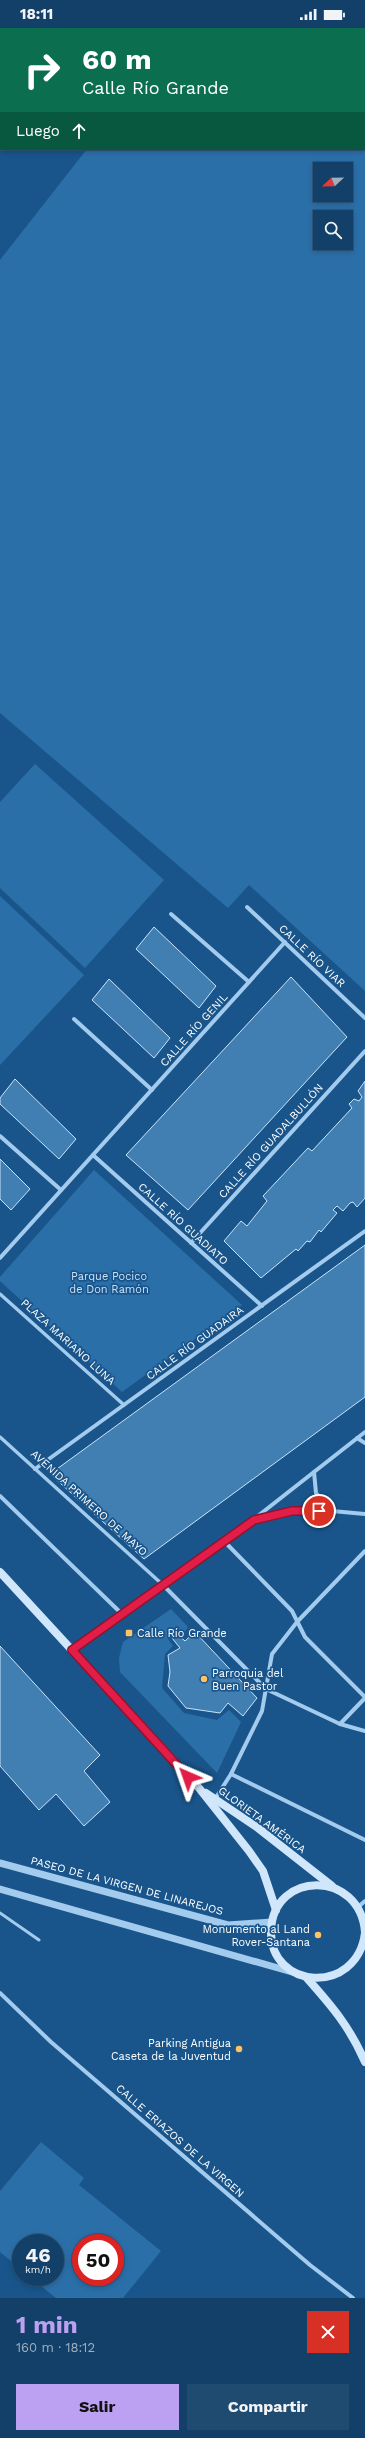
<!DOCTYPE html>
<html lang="es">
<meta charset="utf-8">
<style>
:root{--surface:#134068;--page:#204b71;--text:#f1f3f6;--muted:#9dafc0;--line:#32597c;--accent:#bca0f2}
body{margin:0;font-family:"Work Sans",sans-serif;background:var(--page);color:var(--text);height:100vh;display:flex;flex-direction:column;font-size:15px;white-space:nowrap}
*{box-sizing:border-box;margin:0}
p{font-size:13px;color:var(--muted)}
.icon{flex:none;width:22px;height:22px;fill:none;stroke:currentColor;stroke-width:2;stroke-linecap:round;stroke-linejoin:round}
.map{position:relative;height:2270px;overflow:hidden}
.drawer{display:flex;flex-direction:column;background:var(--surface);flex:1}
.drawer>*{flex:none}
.banner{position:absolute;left:0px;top:0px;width:365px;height:122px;box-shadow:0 2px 6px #0003,0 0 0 1px var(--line);background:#0b6e4f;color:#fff;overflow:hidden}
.needle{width:26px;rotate:248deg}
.buttons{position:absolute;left:313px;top:134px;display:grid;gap:8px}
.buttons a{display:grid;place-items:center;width:40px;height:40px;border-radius:0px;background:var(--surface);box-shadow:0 2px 6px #0003,0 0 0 1px var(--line);font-size:20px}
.speed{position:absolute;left:12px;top:2206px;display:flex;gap:8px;font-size:20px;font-weight:700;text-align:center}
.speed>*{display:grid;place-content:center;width:52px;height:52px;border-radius:50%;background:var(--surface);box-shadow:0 2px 6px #0003,0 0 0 1px var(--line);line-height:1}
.speed small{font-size:10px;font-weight:400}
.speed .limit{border:6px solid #d22;background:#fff;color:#111}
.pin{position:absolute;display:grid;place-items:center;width:34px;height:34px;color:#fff;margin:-17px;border:2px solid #fff;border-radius:50%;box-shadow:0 1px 4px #0007}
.me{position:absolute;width:44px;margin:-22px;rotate:317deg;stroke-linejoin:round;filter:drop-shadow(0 0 3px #0008)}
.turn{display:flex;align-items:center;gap:14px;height:84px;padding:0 16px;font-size:18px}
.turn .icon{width:52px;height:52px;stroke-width:2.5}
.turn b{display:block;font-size:28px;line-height:34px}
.then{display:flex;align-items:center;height:38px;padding:0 16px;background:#0003;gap:8px;font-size:15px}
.round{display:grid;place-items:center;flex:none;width:42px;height:42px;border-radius:0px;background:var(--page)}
.head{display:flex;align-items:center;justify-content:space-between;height:68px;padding:0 16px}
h1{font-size:24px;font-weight:700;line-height:30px;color:var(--accent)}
.cta{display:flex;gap:8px;margin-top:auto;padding:8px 16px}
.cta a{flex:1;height:46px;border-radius:0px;background:var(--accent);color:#111;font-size:16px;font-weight:700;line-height:46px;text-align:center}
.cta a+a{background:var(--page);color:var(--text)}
.status{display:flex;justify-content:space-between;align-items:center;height:28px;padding:0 20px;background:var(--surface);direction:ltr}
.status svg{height:11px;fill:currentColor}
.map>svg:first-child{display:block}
</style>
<div class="status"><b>18:11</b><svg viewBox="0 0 49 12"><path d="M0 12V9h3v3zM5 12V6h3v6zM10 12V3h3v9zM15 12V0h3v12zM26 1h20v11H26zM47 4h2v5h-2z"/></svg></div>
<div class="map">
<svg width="365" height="2270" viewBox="0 0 365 2270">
<rect width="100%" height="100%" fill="#19558b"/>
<g fill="#2b6fa9" fill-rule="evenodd">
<polygon points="190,0 313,0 315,1 188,1"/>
<path d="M365,27V963L249,857L228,880L0,685V232L87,121H364ZM320,141H346V167H320ZM320,189H346V215H320Z"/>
<polygon points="35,736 164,852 85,940 0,860 0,774"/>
<polygon points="0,868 84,947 0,1037"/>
<polygon points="94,1142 242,1277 122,1364 0,1253 0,1249"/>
<polygon points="171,1581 188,1599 184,1605 177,1600 168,1611 173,1618 165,1626 162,1660 184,1685 217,1692 229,1682 241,1694 217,1745 120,1644 119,1630 123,1614"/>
<path d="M41,2114L84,2150L79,2157L161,2223L123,2270H56L30,2249H55V2215H21V2241L0,2224V2163ZM81,2215H115V2249H81Z"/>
</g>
<g fill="#417fb3" stroke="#c9e3fa">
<polygon points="154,899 216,958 199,980 136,921"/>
<polygon points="291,949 347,1009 188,1182 126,1127"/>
<polygon points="109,951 170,1010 154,1030 92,972"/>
<polygon points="15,1051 76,1111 59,1131 0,1076 0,1070"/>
<polygon points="365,1053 365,1170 357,1179 353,1174 350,1175 343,1183 337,1178 333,1182 337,1185 321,1204 319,1202 310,1214 307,1213 298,1223 296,1221 261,1250 224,1213 241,1193 247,1198 267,1173 263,1168 308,1120 312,1123 352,1080 349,1076 354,1071 359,1073 362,1069 358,1063"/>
<polygon points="0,1131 30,1161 11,1182 0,1171"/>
<polygon points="365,1217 365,1369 144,1531 50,1446"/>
<polygon points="195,1604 257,1670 243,1688 228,1675 220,1685 186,1680 168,1658 170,1644 168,1627 180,1620 172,1610 177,1606 185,1613"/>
<polygon points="0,1618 100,1727 84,1743 110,1774 84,1798 56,1766 39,1782 0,1738"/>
</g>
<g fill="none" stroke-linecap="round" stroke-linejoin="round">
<polyline stroke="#a3cbee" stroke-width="3" points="0,1885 39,1912"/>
<g stroke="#a3cbee" stroke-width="3.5">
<polyline points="0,1266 124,1377"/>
<polyline points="0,1409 163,1557"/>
</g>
<g stroke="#a3cbee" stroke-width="4">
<polyline points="247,879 365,990"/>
<polyline points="171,886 249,954"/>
<polyline points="74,991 152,1062"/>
<polyline points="0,1108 61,1162"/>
<polyline points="93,1127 262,1278"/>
<polyline points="191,1215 365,1023"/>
<polyline points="0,1230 285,914"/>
<polyline points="357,1410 365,1415"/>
<polyline points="35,1441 365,1203"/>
<polyline points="314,1444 316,1465 332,1483"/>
<polyline points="0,1468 122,1586"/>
<polyline points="256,1491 292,1483 332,1483 365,1486"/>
<polyline points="224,1513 292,1583 305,1609 365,1669"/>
<polyline points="163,1557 266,1661 340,1696 365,1703"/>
<polyline points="72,1622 254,1491 365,1404"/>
<polyline points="340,1696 365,1670"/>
<polyline points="231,1746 365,1812"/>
<polyline points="215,1771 231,1746 262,1683 272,1626 297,1594 365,1523"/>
<polyline points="358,1879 365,1873"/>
<polyline points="0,1965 51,2014 310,2237 353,2270"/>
</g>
<g stroke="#a3cbee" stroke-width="7">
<polyline points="0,1835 228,1897 272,1894"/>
<polyline points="0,1861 292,1944"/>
</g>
<g stroke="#d0e6fa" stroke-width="8">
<polyline points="0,1544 199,1760 249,1823 263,1843 276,1882"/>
<polyline points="206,1765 258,1800 332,1858"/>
<path d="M365,1904C360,1842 274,1842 271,1902C269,1962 357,1968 365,1905"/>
<path d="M306,1949C331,1977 350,1999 365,2034"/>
</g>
</g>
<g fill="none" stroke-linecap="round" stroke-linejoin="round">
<defs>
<polyline id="route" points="188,1749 72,1622 254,1492 292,1483 319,1483"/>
</defs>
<use href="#route" stroke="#92132f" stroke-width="10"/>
<use href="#route" stroke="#e11d48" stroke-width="7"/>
</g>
<g fill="#ffc360" stroke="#19558b" stroke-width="1.5">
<rect x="125" y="1601" width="8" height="8" rx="2"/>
<circle cx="204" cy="1651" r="4"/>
<circle cx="318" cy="1907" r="4"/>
<circle cx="239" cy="2021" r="4"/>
</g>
<g text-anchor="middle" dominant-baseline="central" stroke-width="3.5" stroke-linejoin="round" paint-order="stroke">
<g font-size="11" fill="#fff" stroke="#19558b">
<text transform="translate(312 928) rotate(43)">CALLE RÍO VIAR</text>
<text transform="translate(194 1002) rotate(-48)">CALLE RÍO GENIL</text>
<text transform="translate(271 1113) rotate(-48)">CALLE RÍO GUADALBULLÓN</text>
<text transform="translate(183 1196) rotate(42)">CALLE RÍO GUADIATO</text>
<text transform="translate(68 1314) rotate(42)">PLAZA MARIANO LUNA</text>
<text transform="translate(195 1315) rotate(-36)">CALLE RÍO GUADAIRA</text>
<text transform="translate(89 1475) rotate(42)">AVENIDA PRIMERO DE MAYO</text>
<text transform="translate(262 1792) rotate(36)">GLORIETA AMÉRICA</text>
<text transform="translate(127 1858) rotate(15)">PASEO DE LA VIRGEN DE LINAREJOS</text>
<text transform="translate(180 2113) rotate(41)">CALLE ERIAZOS DE LA VIRGEN</text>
</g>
<g font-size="11" fill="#c9e3fa" stroke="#19558b">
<text x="109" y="1248">Parque Pocico<tspan x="109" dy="13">de Don Ramón</tspan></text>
</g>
<g font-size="11" fill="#fff" stroke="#19558b" text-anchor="start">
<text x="137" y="1605">Calle Río Grande</text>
<text x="212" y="1645">Parroquia del<tspan x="212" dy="13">Buen Pastor</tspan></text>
<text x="310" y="1901" text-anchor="end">Monumento al Land<tspan x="310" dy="13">Rover-Santana</tspan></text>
<text x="231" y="2015" text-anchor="end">Parking Antigua<tspan x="231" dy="13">Caseta de la Juventud</tspan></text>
</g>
</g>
</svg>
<div class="buttons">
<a><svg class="needle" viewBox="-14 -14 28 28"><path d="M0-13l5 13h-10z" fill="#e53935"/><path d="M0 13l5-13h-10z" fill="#9dafc0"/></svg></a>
<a><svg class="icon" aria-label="search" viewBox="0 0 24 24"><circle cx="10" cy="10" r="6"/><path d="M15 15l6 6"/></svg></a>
</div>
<div class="speed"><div>46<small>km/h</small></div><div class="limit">50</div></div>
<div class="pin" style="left:319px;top:1483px;background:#d93025"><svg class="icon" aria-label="arrive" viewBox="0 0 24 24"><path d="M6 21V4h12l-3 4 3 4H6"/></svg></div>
<svg class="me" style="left:188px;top:1749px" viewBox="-20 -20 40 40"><path d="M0-17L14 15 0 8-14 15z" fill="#e11d48" stroke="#fff" stroke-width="4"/></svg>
<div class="banner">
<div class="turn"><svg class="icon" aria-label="right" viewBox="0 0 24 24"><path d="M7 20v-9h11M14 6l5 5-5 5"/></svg><div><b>60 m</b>Calle Río Grande</div></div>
<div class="then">Luego<svg class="icon" aria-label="ahead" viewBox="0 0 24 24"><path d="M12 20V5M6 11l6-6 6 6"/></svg></div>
</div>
</div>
<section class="drawer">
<div class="head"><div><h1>1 min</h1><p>160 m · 18:12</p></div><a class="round" style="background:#d93025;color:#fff"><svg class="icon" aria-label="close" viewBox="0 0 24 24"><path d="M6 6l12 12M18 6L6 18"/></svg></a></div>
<div class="cta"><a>Salir</a><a>Compartir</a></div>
</section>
